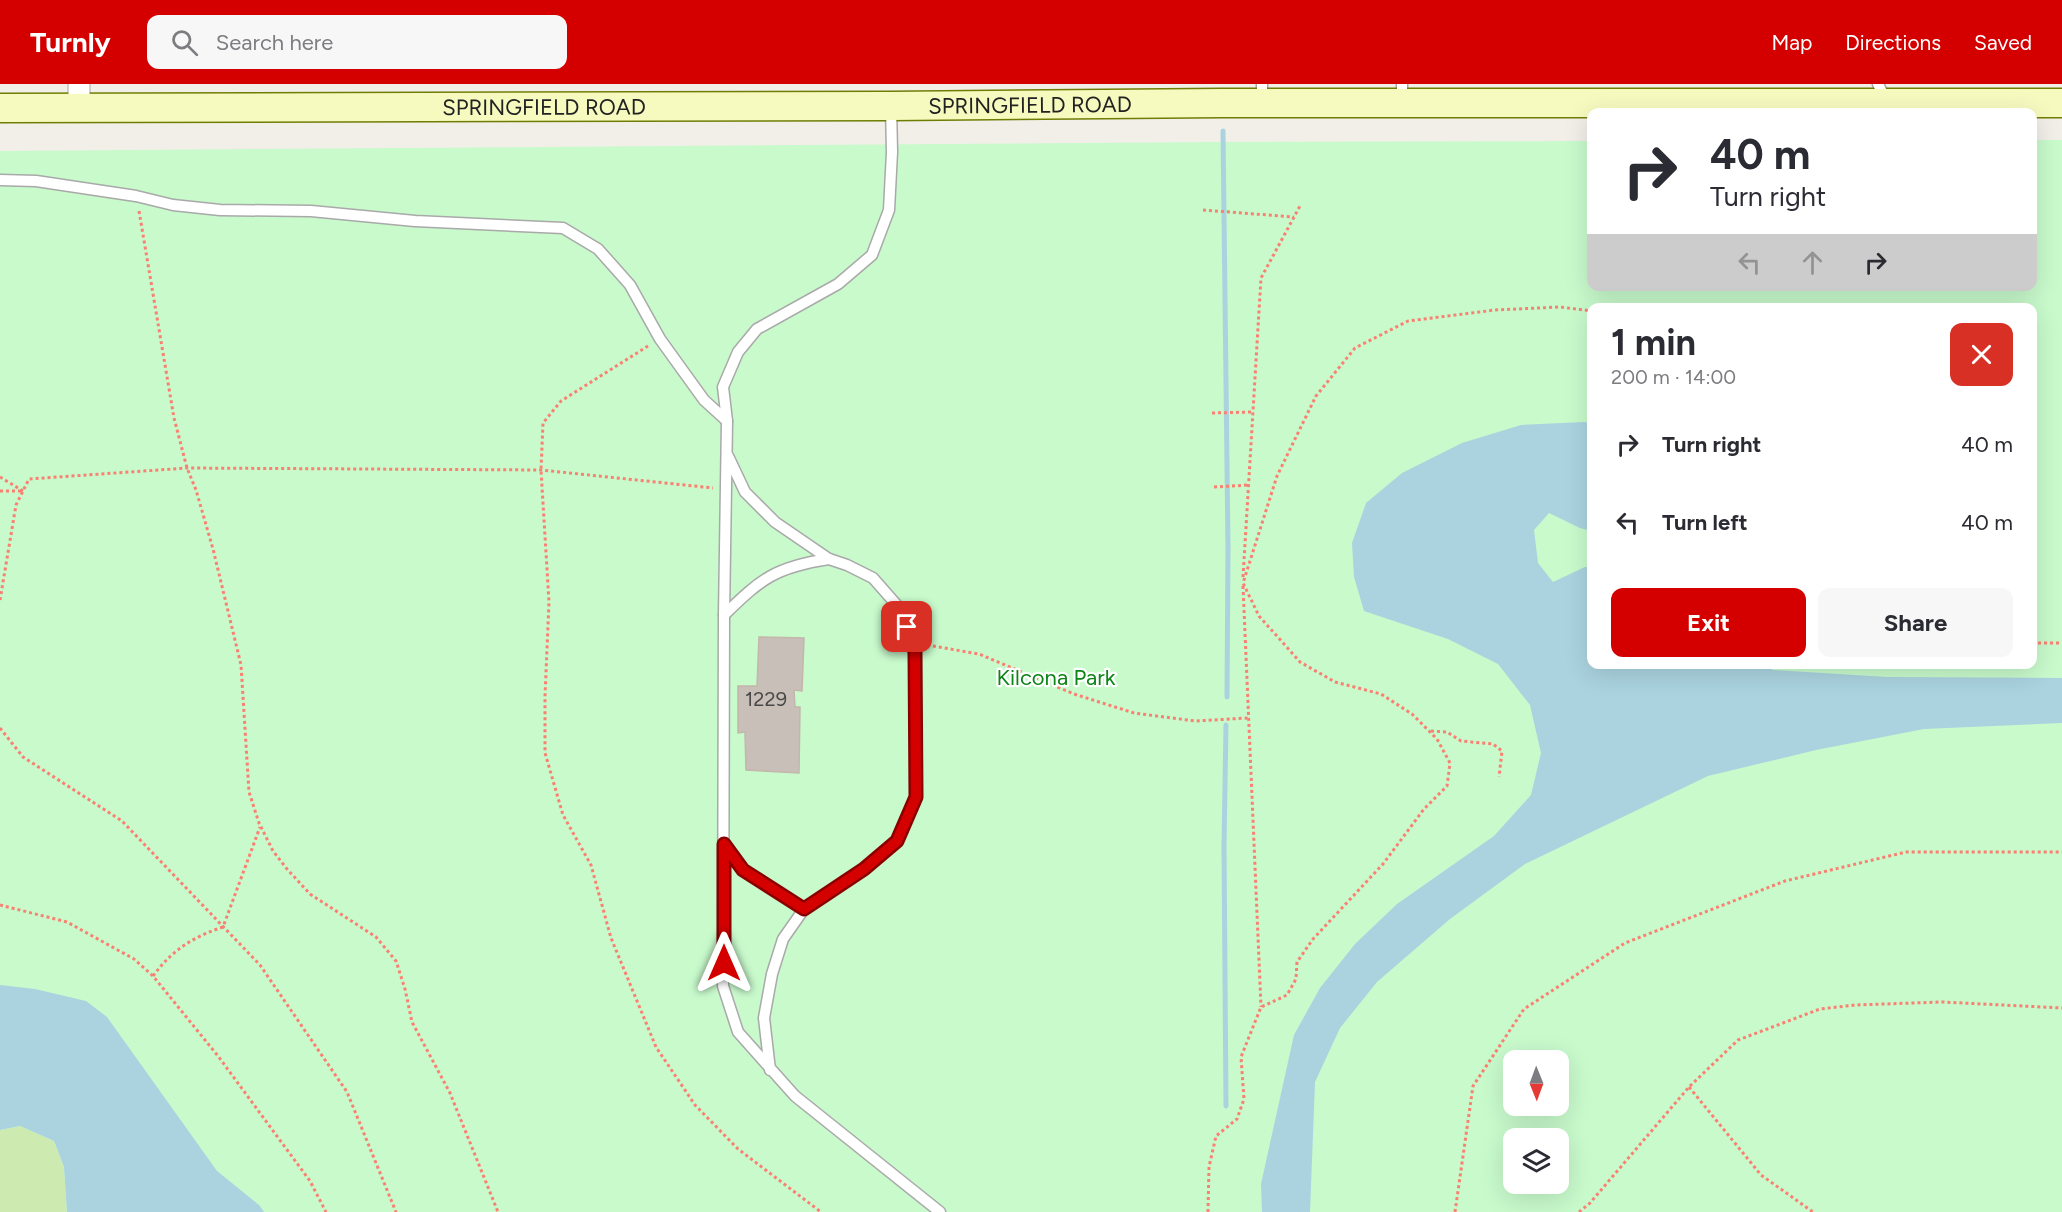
<!DOCTYPE html>
<meta charset="utf-8">
<style>
:root{--surface:#fff;--page:#f7f7f7;--text:#2b2b33;--muted:#7c7c81;--accent:#d40000}
body{margin:0;font-family:Figtree,sans-serif;background:var(--page);color:var(--text);height:100vh;display:flex;flex-direction:column;font-size:22px;white-space:nowrap}
*{box-sizing:border-box;margin:0}
p{font-size:20px;color:var(--muted)}
.icon{flex:none;width:33px;height:33px;fill:none;stroke:currentColor;stroke-width:2;stroke-linecap:round;stroke-linejoin:round}
.map{position:relative;flex:1;overflow:hidden}
.drawer{position:absolute;left:1587px;top:219px;width:450px;height:366px;display:flex;flex-direction:column;background:var(--surface);border-radius:12px;box-shadow:0 6px 24px #0002}
.drawer>*{flex:none}
.top-card{position:absolute;left:1587px;top:24px;width:450px;height:183px;border-radius:12px;box-shadow:0 6px 24px #0002;background:#fff;color:var(--text);overflow:hidden}
.needle{width:39px;rotate:179deg}
.controls{position:absolute;left:1503px;top:966px;display:grid;gap:12px}
.controls a{display:grid;place-items:center;width:66px;height:66px;border-radius:12px;background:var(--surface);box-shadow:0 6px 24px #0002;font-size:30px}
.pin{position:absolute;display:grid;place-items:center;width:51px;height:51px;color:#fff;margin:-26px;border-radius:12px;box-shadow:0 3px 9px #0006}
.me{position:absolute;width:66px;margin:-33px;rotate:0deg;stroke-linejoin:round;filter:drop-shadow(0 0 4px #0008)}
.turn{display:flex;align-items:center;gap:21px;height:126px;padding:0 24px;font-size:27px}
.turn .icon{width:78px;height:78px;stroke-width:2.5}
.turn b{display:block;font-size:42px;line-height:51px}
.lanes{display:flex;align-items:center;height:57px;padding:0 24px;background:#0003;justify-content:center;gap:30px;direction:ltr}
.lanes .off{opacity:.35}
.round{display:grid;place-items:center;flex:none;width:63px;height:63px;border-radius:12px;background:var(--page)}
.headline{display:flex;align-items:center;justify-content:space-between;height:102px;padding:0 24px}
h1{font-size:36px;font-weight:700;line-height:45px}
.primary-button{display:flex;gap:12px;margin-top:auto;padding:12px 24px}
.primary-button a{flex:1;height:69px;border-radius:12px;background:var(--accent);color:#fff;font-size:24px;font-weight:700;line-height:69px;text-align:center}
.primary-button a+a{background:var(--page);color:var(--text)}
ul{padding:0;list-style:none}
li{display:flex;align-items:center;gap:18px;height:78px;padding:0 24px}
li div{flex:1}
li b{display:block;font-size:22px}
li em{font-style:normal}
header{display:flex;align-items:center;gap:36px;box-sizing:border-box;height:84px;padding:0 30px;background:var(--accent);color:#fff}
header strong{font-size:28px}
nav{display:flex;gap:33px;margin-inline-start:auto;font-size:21px}
.search{width:420px;height:54px;background:var(--page);display:flex;align-items:center;gap:15px;box-sizing:border-box;padding:0 21px;border-radius:12px;color:var(--muted);font-size:22px}
.map>svg:first-child{display:block}
</style>
<header>
<strong>Turnly</strong>
<div class="search"><svg class="icon" aria-label="search" viewBox="0 0 24 24"><circle cx="10" cy="10" r="6"/><path d="M15 15l6 6"/></svg>Search here</div>
<nav><a>Map</a><a>Directions</a><a>Saved</a></nav>
</header>
<div class="map">
<svg width="2062" height="1128" viewBox="0 0 2062 1128">
<rect width="100%" height="100%" fill="#f2efe9"/>
<polygon fill="#cdebb0" points="20,1042 54,1057 64,1083 67,1128 0,1128 0,1046"/>
<path fill="#c8facc" fill-rule="evenodd" d="M2033,56H2062V1128H67L64,1083L54,1057L20,1042L0,1046V67L1215,58L1591,57L1592,202H2032ZM1592,224H2032V580H1592ZM1514,976H1558V1022H1514ZM1514,1054H1558V1100H1514Z"/>
<g fill="#aad3df">
<polygon points="1584,338 1591,339 1591,447 1580,444 1549,429 1534,446 1538,479 1553,498 1585,483 1591,483 1592,580 1762,580 1773,586 1887,593 2062,594 2062,639 1924,645 1816,666 1708,692 1525,780 1450,835 1377,898 1340,944 1315,998 1310,1128 1262,1128 1261,1100 1294,951 1320,904 1355,860 1397,820 1494,752 1531,711 1541,669 1530,621 1498,580 1448,555 1364,527 1354,493 1352,459 1366,419 1402,389 1462,359 1521,341"/>
<polygon points="0,901 35,905 86,917 107,933 217,1087 259,1121 264,1128 67,1128 64,1083 54,1057 20,1042 0,1046"/>
</g>
<g fill="none" stroke-linecap="round" stroke-linejoin="round">
<g stroke="#aad3df" stroke-width="5">
<polyline points="1223,47 1228,465 1227,613"/>
<polyline points="1226,641 1224,762 1226,1022"/>
</g>
</g>
<polygon fill="#c7bfb8" stroke="#c4b6ab" stroke-width="1.5" points="759,553 804,554 802,607 794,606 795,623 800,623 799,689 746,686 745,648 738,649 738,602 757,602"/>
<g fill="none" stroke-linecap="round" stroke-linejoin="round">
<defs>
<g id="lane">
<polyline points="1878,0 1886,16"/>
<polyline points="1262,18 1262,0"/>
<polyline points="1402,18 1402,0"/>
<polyline points="891,22 892,68 889,126 872,171 838,200 757,245 738,268 723,303 727,337 724,531 723,902 738,948 795,1012 940,1128"/>
<polyline points="0,96 36,97 136,112 173,121 220,126 311,127 415,137 563,144 598,165 630,201 660,255 704,316 727,337"/>
<polyline points="728,372 745,408 775,438 829,475 847,481 873,494 902,527 915,568 916,713 897,757 864,785 804,825 783,855 772,890 764,934 770,986"/>
<path d="M724,531C761,495 775,483 829,475"/>
<polyline points="725,760 743,786 804,825"/>
</g>
<polyline id="street" points="79,0 79,23"/>
<g id="secondary">
<path id="s1" d="M0,24L891,22L1222,19H2062"/>
</g>
</defs>
<use href="#lane" stroke="#a9a9a9" stroke-width="13"/>
<use href="#street" stroke="#a9a9a9" stroke-width="23"/>
<use href="#secondary" stroke="#707d05" stroke-width="31"/>
<g stroke="#fa8072" stroke-width="3" stroke-dasharray="3 3" stroke-linecap="butt">
<polyline points="1203,126 1294,133"/>
<polyline points="139,127 174,334 187,384 196,406 213,465 241,581 249,708 259,739 273,767 287,785 310,810 376,853 396,877 405,905 412,938 450,1009 498,1128"/>
<polyline points="648,262 561,317 543,339 541,386 549,518 545,612 545,669 563,731 591,781 611,854 656,963 695,1021 738,1065 821,1128"/>
<polyline points="1212,329 1253,328"/>
<polyline points="0,393 23,407"/>
<polyline points="1214,403 1249,401"/>
<polyline points="0,407 21,407"/>
<polyline points="1243,493 1261,194 1300,122"/>
<polyline points="1243,502 1261,923"/>
<polyline points="0,516 16,421 29,395 187,384 541,386 713,404"/>
<polyline points="2032,559 2062,559"/>
<polyline points="927,561 979,570 1074,610 1134,629 1195,637 1248,634"/>
<polyline points="0,644 23,673 122,737 260,881 347,1008 396,1128"/>
<polyline points="1431,647 1447,648 1461,657 1493,660 1502,667 1499,693"/>
<polyline points="0,821 67,838 134,875 153,892 218,972 310,1097 326,1128"/>
<path d="M153,892C172,866 193,853 223,843L260,743"/>
<polyline points="1689,1003 1761,1091 1813,1128"/>
<polyline points="1208,1128 1209,1083 1216,1052 1237,1035 1244,1015 1241,973 1261,923 1287,911 1296,895 1297,878 1313,855 1383,780 1424,725 1447,702 1450,679 1437,655 1412,630 1381,610 1335,598 1300,578 1259,532 1243,499 1277,392 1316,312 1355,264 1408,237 1495,226 1560,223 1592,227"/>
<polyline points="1455,1128 1473,1002 1524,925 1625,859 1785,797 1906,768 2062,768"/>
<polyline points="1579,1128 1590,1119 1689,1003 1738,956 1820,925 1855,921 1942,918 2062,924"/>
</g>
<use href="#lane" stroke="#fff" stroke-width="10"/>
<use href="#street" stroke="#fff" stroke-width="21"/>
<use href="#secondary" stroke="#f7fabf" stroke-width="28"/>
</g>
<g fill="none" stroke-linecap="round" stroke-linejoin="round">
<defs>
<polyline id="route" points="724,879 724,760 743,786 804,825 864,785 897,757 916,713 915,568 907,543"/>
</defs>
<use href="#route" stroke="#8a0000" stroke-width="15"/>
<use href="#route" stroke="#d40000" stroke-width="10"/>
</g>
<g text-anchor="middle" dominant-baseline="central" stroke-width="4.5" stroke-linejoin="round" paint-order="stroke">
<g font-size="20" fill="#4b4948">
<text x="766" y="615">1229</text>
</g>
<g font-size="22" fill="#222" stroke="#fff">
<text stroke="none"><textPath href="#s1" startOffset="1030">SPRINGFIELD ROAD</textPath></text>
<text stroke="none"><textPath href="#s1" startOffset="544">SPRINGFIELD ROAD</textPath></text>
</g>
<g font-size="22" fill="#0c8416" stroke="#fff">
<text x="1056" y="593">Kilcona Park</text>
</g>
</g>
</svg>
<div class="controls">
<a><svg class="needle" viewBox="-14 -14 28 28"><path d="M0-13l5 13h-10z" fill="#e53935"/><path d="M0 13l5-13h-10z" fill="#7c7c81"/></svg></a>
<a><svg class="icon" aria-label="layers" viewBox="0 0 24 24"><path d="M12 4l9 5-9 5-9-5zM3 14l9 5 9-5"/></svg></a>
</div>
<div class="pin" style="left:907px;top:543px;background:#d93025"><svg class="icon" aria-label="arrive" viewBox="0 0 24 24"><path d="M6 21V4h12l-3 4 3 4H6"/></svg></div>
<svg class="me" style="left:724px;top:879px" viewBox="-20 -20 40 40"><path d="M0-17L14 15 0 8-14 15z" fill="#d40000" stroke="#fff" stroke-width="4"/></svg>
<div class="top-card">
<div class="turn"><svg class="icon" aria-label="right" viewBox="0 0 24 24"><path d="M7 20v-9h11M14 6l5 5-5 5"/></svg><div><b>40 m</b>Turn right</div></div>
<div class="lanes"><svg class="icon off" aria-label="left" viewBox="0 0 24 24"><path d="M17 20v-9H6M10 6l-5 5 5 5"/></svg><svg class="icon off" aria-label="ahead" viewBox="0 0 24 24"><path d="M12 20V5M6 11l6-6 6 6"/></svg><svg class="icon" aria-label="right" viewBox="0 0 24 24"><path d="M7 20v-9h11M14 6l5 5-5 5"/></svg></div>
</div>
<section class="drawer">
<div class="headline"><div><h1>1 min</h1><p>200 m · 14:00</p></div><a class="round" style="background:#d93025;color:#fff"><svg class="icon" aria-label="close" viewBox="0 0 24 24"><path d="M6 6l12 12M18 6L6 18"/></svg></a></div>
<ul>
<li><svg class="icon" aria-label="right" viewBox="0 0 24 24"><path d="M7 20v-9h11M14 6l5 5-5 5"/></svg><div><b>Turn right</b></div><em>40 m</em></li>
<li><svg class="icon" aria-label="left" viewBox="0 0 24 24"><path d="M17 20v-9H6M10 6l-5 5 5 5"/></svg><div><b>Turn left</b></div><em>40 m</em></li>
</ul>
<div class="primary-button"><a>Exit</a><a>Share</a></div>
</section>
</div>
